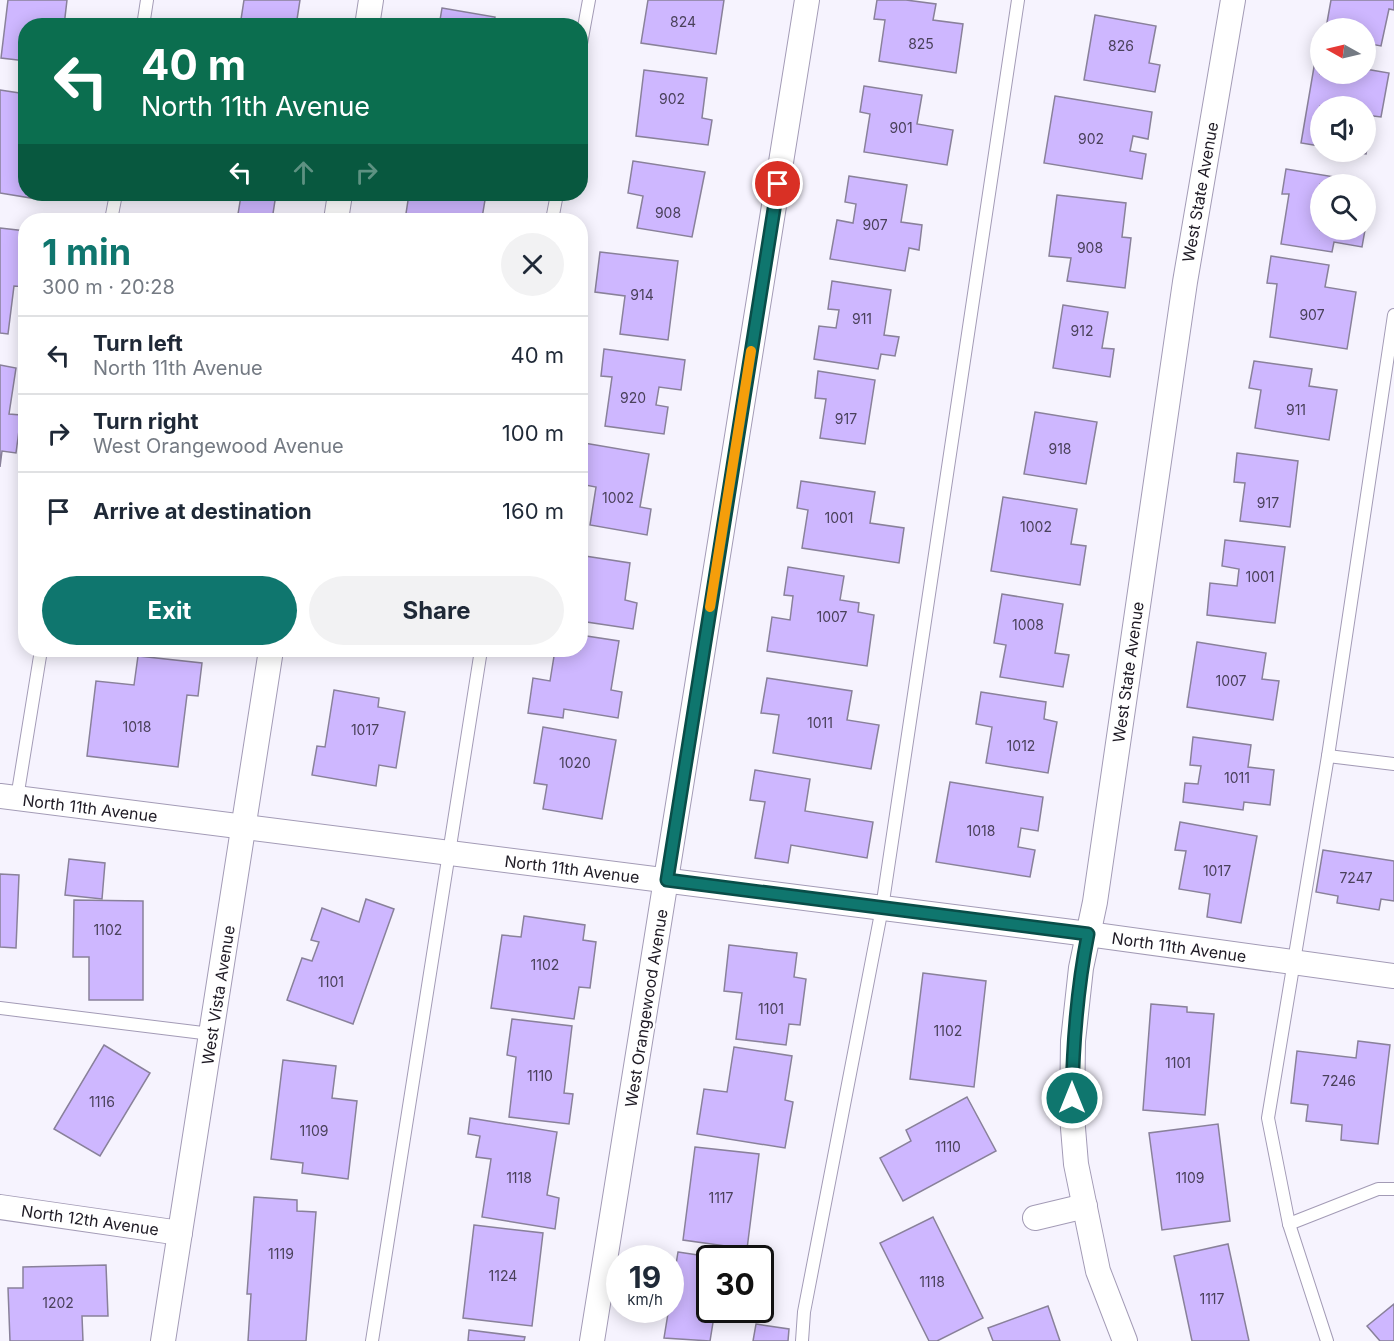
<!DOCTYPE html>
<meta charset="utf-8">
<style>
:root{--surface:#fff;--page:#f2f2f3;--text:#1f2937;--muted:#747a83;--line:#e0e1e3;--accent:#0f766e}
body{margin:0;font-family:Inter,sans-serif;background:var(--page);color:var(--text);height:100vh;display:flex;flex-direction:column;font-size:22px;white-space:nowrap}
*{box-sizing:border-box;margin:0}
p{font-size:20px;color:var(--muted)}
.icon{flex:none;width:33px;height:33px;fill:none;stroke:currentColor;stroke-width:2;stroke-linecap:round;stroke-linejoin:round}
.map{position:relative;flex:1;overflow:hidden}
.sheet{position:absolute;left:18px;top:213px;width:570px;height:444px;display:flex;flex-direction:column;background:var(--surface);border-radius:24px;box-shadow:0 3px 15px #0003}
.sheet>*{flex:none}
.guide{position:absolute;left:18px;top:18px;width:570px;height:183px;border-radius:24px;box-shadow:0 3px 15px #0003;background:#0b6e4f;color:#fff;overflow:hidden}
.needle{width:39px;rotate:278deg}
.controls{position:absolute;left:1310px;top:18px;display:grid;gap:12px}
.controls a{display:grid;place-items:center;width:66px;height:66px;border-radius:50%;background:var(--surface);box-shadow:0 3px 15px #0003;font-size:30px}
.speed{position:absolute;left:606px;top:1245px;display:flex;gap:12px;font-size:30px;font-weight:700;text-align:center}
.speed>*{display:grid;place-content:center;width:78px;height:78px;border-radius:50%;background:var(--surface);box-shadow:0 3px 15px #0003;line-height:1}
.speed small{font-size:15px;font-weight:400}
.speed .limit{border:3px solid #111;border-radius:9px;background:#fff;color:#111}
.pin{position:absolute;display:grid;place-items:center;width:51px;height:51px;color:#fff;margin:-26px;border:3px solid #fff;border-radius:50%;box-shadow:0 2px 6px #0007}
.me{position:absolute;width:66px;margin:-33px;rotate:0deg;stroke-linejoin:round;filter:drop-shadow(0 0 4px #0008)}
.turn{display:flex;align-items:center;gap:21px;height:126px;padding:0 24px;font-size:27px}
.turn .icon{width:78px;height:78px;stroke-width:2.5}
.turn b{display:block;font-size:42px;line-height:51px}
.lanes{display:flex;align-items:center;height:57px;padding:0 24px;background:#0003;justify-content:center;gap:30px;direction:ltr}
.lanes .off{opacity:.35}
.round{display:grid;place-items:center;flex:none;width:63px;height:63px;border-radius:32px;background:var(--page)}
.headline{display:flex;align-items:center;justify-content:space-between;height:102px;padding:0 24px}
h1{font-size:36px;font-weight:700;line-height:45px;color:var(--accent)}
.action{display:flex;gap:12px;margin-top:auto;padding:12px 24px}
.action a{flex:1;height:69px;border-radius:36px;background:var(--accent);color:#fff;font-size:24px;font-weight:700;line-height:69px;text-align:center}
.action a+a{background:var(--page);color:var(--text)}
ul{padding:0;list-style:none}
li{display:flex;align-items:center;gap:18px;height:78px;padding:0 24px;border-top:2px solid var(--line)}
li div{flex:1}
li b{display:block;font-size:22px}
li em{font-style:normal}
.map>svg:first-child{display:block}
</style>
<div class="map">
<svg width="1394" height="1341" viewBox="0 0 1394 1341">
<rect width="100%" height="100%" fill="#f6f3fe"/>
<g fill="#ceb7ff" stroke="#89819a" stroke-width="1.5">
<polygon points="8,0 67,0 64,26 26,26 26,61 1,58"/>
<polygon points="244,0 300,0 296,26 240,26"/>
<polygon points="648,0 724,0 716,54 641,43"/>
<polygon points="877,0 906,0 936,4 933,20 963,24 956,73 879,61 885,20 874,19"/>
<polygon points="1331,0 1394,0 1394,10 1389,9 1381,46 1365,43 1365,28 1326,28"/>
<polygon points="442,8 495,17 493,26 439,26"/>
<polygon points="1095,15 1156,26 1149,63 1160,65 1155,92 1084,80"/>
<polygon points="1315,61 1320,61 1320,74 1365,74 1365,69 1389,73 1381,117 1365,115 1365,106 1320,106 1320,146 1301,143"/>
<polygon points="644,70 707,78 702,118 712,120 708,145 636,136"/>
<polygon points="864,86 922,95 917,124 953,130 947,165 864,152 870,114 860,112"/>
<polygon points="0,90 26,94 26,194 31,194 31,198 0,193"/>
<polygon points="1055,96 1152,112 1148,139 1133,136 1130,151 1146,154 1142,179 1044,163"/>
<polygon points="1365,136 1369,137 1366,154 1353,152 1365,152"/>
<polygon points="633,161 705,172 692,237 637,228 643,196 628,193"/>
<polygon points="1286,169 1359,181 1358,184 1320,184 1320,230 1365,230 1362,247 1334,242 1332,252 1281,244 1289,194 1282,194"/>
<polygon points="849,176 907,185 901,222 922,225 919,250 909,248 905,271 830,259 837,220 853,223 856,204 845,202"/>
<polygon points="226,194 276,194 272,220 237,220 241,196"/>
<polygon points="409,194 486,194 482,218 467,216 466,220 405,220"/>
<polygon points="1057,195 1126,203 1122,237 1131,238 1125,288 1067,281 1071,258 1049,256"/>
<polygon points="1365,198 1370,199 1365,228"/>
<polygon points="0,228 26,231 26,287 14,286 8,334 0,333"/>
<polygon points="600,252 678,261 668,340 620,334 625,296 595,292"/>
<polygon points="1271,256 1329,265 1325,287 1356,292 1347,349 1270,337 1277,284 1267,283"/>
<polygon points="832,281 891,290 884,335 899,337 895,356 881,354 878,369 814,359 819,326 836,328 839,310 828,309"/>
<polygon points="1063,305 1108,312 1102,348 1114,349 1110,377 1053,368"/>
<polygon points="604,349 685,360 681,390 659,387 656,405 668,407 664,434 605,426 612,377 601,376"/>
<polygon points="1254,361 1312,369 1309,386 1337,390 1329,440 1255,428 1261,390 1249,388"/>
<polygon points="0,365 16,368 9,414 21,415 16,453 2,451 0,467"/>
<polygon points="818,371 875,380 865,444 820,438 826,399 815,398"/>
<polygon points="1035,412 1097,422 1086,484 1024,474"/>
<polygon points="584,443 649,454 640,507 651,509 647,535 590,525 596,487 580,484"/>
<polygon points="1237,453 1298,461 1290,527 1240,521 1245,483 1234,482"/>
<polygon points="801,481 875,492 870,523 904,528 899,563 802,548 808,510 797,508"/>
<polygon points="1003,497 1077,509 1071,544 1086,546 1080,585 991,571"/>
<polygon points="1225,540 1285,547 1275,623 1207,615 1210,583 1237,586 1239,569 1222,566"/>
<polygon points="585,556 630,563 625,600 637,603 633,629 580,621 580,587"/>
<polygon points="788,567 844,576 840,600 859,603 858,612 874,615 867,666 767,651 772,617 790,620 793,596 784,595"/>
<polygon points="1002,594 1063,604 1055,653 1069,655 1063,687 1000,677 1006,645 994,643"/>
<polygon points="580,635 619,641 611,690 622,692 618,718 564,709 563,718 528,713 533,678 550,681 555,650 570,652 570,650 580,650"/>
<polygon points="1197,642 1266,653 1262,679 1279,681 1273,720 1187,707"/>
<polygon points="138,656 202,663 198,696 187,695 178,767 87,756 96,681 134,685"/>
<polygon points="767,678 852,691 847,720 879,725 871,769 773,753 779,715 761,713"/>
<polygon points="334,690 379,698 378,707 405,712 396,768 379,765 376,786 312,775 317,746 325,747"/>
<polygon points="981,692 1046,702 1044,719 1057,722 1048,773 986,763 992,727 976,724"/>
<polygon points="543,727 616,740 602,819 543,809 547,785 534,783"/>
<polygon points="1193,737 1251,745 1248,767 1274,770 1270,805 1244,802 1243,810 1183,802 1185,783 1198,784 1201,766 1190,765"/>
<polygon points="755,770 810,779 805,811 873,822 867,858 791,845 788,863 755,858 765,802 750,800"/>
<polygon points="950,782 1043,797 1038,831 1021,828 1018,847 1035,850 1030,877 936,862"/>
<polygon points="1180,822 1257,836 1241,923 1207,917 1210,894 1179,889 1186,851 1175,850"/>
<polygon points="1323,850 1394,861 1394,901 1381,899 1379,910 1337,903 1338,896 1316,892"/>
<polygon points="69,859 105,863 102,899 65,895"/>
<polygon points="0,874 19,875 16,948 0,947"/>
<polygon points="366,899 394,909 353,1024 287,1000 302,958 312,961 319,942 311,940 322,908 359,922"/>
<polygon points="74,900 143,901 143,1000 89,1000 89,957 73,957"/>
<polygon points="524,916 585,925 583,940 596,942 590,988 579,987 574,1019 491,1008 502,935 521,937"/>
<polygon points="729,945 797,953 794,977 806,979 800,1025 789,1024 786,1045 736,1039 742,993 724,991"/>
<polygon points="923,973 986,981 974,1087 910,1079"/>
<polygon points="1151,1004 1187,1007 1187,1012 1214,1014 1205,1115 1143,1110"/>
<polygon points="512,1019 572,1026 564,1093 573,1094 569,1124 509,1117 516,1057 507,1055"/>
<polygon points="1358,1041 1390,1045 1378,1144 1341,1140 1342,1125 1306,1121 1308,1105 1291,1103 1297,1051 1356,1058"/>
<polygon points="104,1045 150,1073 100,1156 54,1129"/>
<polygon points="734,1047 792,1056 785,1100 793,1102 785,1148 697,1134 704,1089 727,1092"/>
<polygon points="283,1060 336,1066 332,1098 357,1101 348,1179 302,1173 303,1163 271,1159"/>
<polygon points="967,1097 996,1151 903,1201 880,1158 911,1141 906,1130"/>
<polygon points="470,1118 557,1132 547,1195 559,1198 555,1229 482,1217 491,1159 476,1157 480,1136 468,1134"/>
<polygon points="1218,1124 1230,1221 1162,1230 1149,1133"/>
<polygon points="695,1147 759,1154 747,1249 683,1240"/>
<polygon points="254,1197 297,1200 297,1211 316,1212 306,1341 248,1341 251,1294 247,1294"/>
<polygon points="933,1217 983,1318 937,1341 929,1341 880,1243"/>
<polygon points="474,1225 543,1233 532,1326 463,1318"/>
<polygon points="1228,1244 1249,1341 1192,1341 1174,1256"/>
<polygon points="678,1252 718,1258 710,1258 710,1310 715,1310 710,1341 664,1338"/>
<polygon points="106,1265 108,1316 82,1316 83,1341 10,1341 8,1288 23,1288 23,1267"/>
<polygon points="1394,1304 1394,1341 1380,1341 1367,1326"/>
<polygon points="1048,1306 1060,1341 993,1341 988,1328"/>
<polygon points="756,1324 789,1329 788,1341 753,1341"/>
<polygon points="469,1330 525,1337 524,1341 468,1341"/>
</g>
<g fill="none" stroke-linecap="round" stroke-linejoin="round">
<defs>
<g id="lane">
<polyline points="143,26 147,0"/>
<polyline points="580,49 589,0"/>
<polyline points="111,220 116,194"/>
<polyline points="552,220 557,194"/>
<polyline points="1328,756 1394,764"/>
<polyline points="17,798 41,650"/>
<polyline points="0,1008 211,1034"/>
<polyline points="1289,1224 1378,1189 1394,1189"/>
<polyline points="372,1341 481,650"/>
<polyline points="802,1341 804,1312 882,908 1018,0"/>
<polyline points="1327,1341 1289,1224 1268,1118 1328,756 1394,315"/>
</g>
<g id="street">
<polyline points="367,26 371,0"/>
<polyline points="336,220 340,194"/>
<polyline points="0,796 1088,934 1394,976"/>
<polyline points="0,1207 180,1233"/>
<polyline points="1035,1218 1085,1206"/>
<polyline points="163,1341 271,650"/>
<polyline points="592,1341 807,0"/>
<polyline points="1125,1341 1098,1271 1076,1164 1072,1116 1073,1041 1081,968 1095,902 1185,282 1233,0"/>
</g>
</defs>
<use href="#lane" stroke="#a39bb6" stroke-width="14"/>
<use href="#street" stroke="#a39bb6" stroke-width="26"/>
<use href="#lane" stroke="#fff" stroke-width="12"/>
<use href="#street" stroke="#fff" stroke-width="24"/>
</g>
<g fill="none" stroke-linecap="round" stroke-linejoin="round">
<defs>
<path id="route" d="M778,184L667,880L1088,934C1077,989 1073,1042 1072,1098"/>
</defs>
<use href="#route" stroke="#0a4d48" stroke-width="15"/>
<use href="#route" stroke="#0f766e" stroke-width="10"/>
<polyline stroke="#f59e0b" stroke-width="10" points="710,607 751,351"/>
</g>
<g text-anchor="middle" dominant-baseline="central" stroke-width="5" stroke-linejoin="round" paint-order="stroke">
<g font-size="14" fill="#4a415b">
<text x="683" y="21">824</text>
<text x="921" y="43">825</text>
<text x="1121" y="45">826</text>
<text x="672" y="98">902</text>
<text x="901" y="127">901</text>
<text x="1091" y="138">902</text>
<text x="668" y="212">908</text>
<text x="875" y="224">907</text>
<text x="1090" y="247">908</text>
<text x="642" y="294">914</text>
<text x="1312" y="314">907</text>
<text x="862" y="318">911</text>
<text x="1082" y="330">912</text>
<text x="633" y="397">920</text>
<text x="1296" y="409">911</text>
<text x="846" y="418">917</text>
<text x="1060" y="448">918</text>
<text x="618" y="497">1002</text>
<text x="1268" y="502">917</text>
<text x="839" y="517">1001</text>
<text x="1036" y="526">1002</text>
<text x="1260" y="576">1001</text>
<text x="832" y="616">1007</text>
<text x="1028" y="624">1008</text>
<text x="1231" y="680">1007</text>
<text x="820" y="722">1011</text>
<text x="137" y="726">1018</text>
<text x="365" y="729">1017</text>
<text x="1021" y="745">1012</text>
<text x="575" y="762">1020</text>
<text x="1237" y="777">1011</text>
<text x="981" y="830">1018</text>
<text x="1217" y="870">1017</text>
<text x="1356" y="877">7247</text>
<text x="108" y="929">1102</text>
<text x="545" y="964">1102</text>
<text x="331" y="981">1101</text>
<text x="771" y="1008">1101</text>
<text x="948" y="1030">1102</text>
<text x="1178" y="1062">1101</text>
<text x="540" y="1075">1110</text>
<text x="1339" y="1080">7246</text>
<text x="102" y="1101">1116</text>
<text x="314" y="1130">1109</text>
<text x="948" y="1146">1110</text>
<text x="519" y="1177">1118</text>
<text x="1190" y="1177">1109</text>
<text x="721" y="1197">1117</text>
<text x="281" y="1253">1119</text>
<text x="503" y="1275">1124</text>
<text x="932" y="1281">1118</text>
<text x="1212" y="1298">1117</text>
<text x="58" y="1302">1202</text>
</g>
<g font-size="16" fill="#1e1a24" stroke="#fff">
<text transform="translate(1200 192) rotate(-80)">West State Avenue</text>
<text transform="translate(1128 672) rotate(-82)">West State Avenue</text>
<text transform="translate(90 808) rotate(7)">North 11th Avenue</text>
<text transform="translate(572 869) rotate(7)">North 11th Avenue</text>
<text transform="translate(1179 947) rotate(8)">North 11th Avenue</text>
<text transform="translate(218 995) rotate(-81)">West Vista Avenue</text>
<text transform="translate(646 1008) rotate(-81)">West Orangewood Avenue</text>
<text transform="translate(90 1220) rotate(8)">North 12th Avenue</text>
</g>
</g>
</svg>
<div class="controls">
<a><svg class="needle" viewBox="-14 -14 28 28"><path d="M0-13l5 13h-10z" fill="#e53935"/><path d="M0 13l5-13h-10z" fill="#747a83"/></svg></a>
<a><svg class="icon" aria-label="sound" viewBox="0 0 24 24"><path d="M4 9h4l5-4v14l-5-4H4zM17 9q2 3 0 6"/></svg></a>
<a><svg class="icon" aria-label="search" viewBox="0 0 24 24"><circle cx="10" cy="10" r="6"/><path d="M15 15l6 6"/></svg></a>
</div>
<div class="speed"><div>19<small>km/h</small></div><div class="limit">30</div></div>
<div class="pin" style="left:778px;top:184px;background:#d93025"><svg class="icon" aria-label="arrive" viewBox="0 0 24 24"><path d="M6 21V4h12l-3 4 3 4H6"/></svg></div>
<svg class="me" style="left:1072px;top:1098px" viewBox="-20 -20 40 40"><circle r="17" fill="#0f766e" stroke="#fff" stroke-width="3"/><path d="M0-11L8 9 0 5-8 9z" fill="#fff"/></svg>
<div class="guide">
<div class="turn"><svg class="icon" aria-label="left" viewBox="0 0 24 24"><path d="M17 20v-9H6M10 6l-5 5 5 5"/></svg><div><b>40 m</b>North 11th Avenue</div></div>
<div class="lanes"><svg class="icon" aria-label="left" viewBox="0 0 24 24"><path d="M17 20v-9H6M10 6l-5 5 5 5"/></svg><svg class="icon off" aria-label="ahead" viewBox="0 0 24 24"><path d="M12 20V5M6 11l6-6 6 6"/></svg><svg class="icon off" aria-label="right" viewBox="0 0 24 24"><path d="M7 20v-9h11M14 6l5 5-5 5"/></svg></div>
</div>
<section class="sheet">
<div class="headline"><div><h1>1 min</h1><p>300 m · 20:28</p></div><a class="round"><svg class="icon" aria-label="close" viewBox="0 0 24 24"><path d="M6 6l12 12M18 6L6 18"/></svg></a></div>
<ul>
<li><svg class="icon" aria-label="left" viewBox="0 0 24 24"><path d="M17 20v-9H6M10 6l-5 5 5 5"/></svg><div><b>Turn left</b><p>North 11th Avenue</p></div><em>40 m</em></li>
<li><svg class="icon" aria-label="right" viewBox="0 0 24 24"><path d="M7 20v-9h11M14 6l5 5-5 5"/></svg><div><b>Turn right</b><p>West Orangewood Avenue</p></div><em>100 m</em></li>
<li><svg class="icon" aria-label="arrive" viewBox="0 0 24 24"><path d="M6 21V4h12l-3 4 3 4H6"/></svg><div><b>Arrive at destination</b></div><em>160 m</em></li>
</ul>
<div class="action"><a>Exit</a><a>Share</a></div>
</section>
</div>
